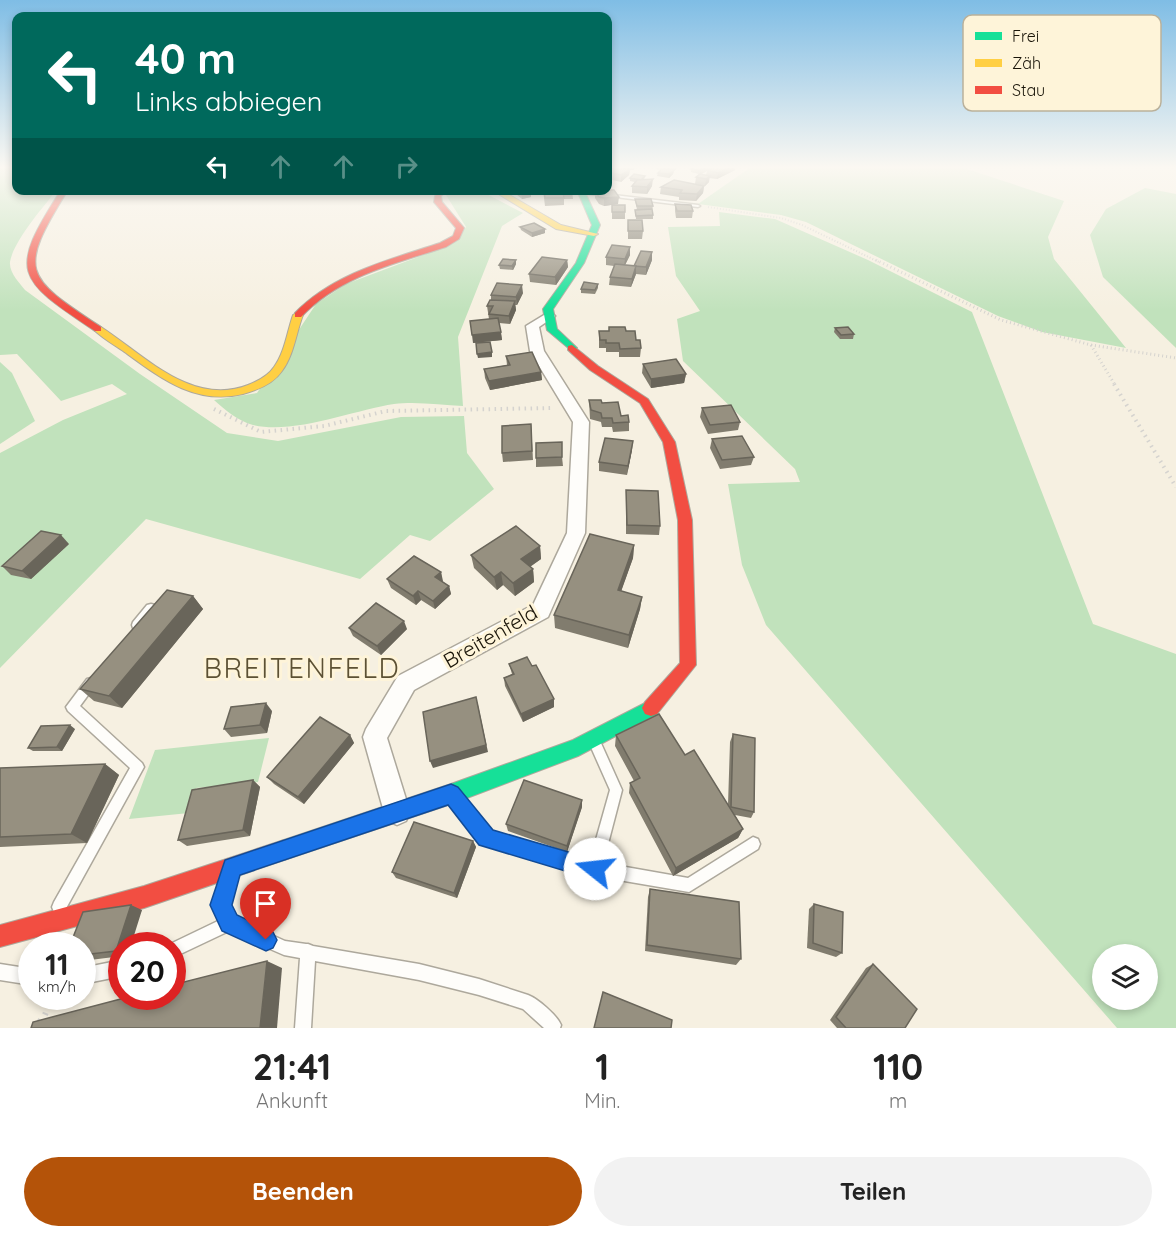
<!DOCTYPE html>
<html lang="de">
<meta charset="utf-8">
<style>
:root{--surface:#fff;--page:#f2f2f2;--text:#222;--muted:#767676;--accent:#b45309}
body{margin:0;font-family:Quicksand,sans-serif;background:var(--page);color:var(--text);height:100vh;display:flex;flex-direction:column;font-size:22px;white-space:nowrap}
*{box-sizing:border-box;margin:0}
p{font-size:20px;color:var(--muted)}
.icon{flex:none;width:33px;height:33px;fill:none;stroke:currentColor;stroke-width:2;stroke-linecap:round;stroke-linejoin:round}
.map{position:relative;height:1028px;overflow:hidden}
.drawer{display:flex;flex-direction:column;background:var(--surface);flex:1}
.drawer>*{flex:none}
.top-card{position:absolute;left:12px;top:12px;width:600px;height:183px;border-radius:12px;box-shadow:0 3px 9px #0003;background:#00695c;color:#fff;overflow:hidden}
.fabs{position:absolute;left:1092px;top:944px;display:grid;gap:12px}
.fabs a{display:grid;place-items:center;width:66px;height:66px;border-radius:50%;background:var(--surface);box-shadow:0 3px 9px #0003;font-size:30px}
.speed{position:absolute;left:18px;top:932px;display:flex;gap:12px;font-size:30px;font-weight:700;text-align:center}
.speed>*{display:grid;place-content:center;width:78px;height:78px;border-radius:50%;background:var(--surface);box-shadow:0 3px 9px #0003;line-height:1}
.speed small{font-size:15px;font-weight:400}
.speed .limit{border:9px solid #d22;background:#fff;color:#111}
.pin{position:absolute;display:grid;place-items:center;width:51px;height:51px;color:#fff;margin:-62px -26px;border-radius:50% 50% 50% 0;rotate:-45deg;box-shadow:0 0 6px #0007}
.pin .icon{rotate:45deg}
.me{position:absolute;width:66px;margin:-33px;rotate:286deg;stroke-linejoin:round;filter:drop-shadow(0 0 4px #0008)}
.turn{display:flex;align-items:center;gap:21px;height:126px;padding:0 24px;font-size:27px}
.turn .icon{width:78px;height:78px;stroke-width:2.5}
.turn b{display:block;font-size:42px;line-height:51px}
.lanes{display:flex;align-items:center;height:57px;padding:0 24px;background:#0003;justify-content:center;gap:30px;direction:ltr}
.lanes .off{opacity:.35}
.eta{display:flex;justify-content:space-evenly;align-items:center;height:102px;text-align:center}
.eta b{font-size:36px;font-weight:800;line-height:42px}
.action{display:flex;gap:12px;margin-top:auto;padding:12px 24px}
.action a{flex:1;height:69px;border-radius:36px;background:var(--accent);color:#fff;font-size:24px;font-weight:800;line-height:69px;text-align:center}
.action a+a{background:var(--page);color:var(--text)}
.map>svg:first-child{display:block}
</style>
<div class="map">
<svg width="1176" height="1028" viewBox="0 0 1176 1028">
<rect width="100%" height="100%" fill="#f6f0e1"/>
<g fill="#c1e2bc" fill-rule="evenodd">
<path d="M0,167H16V190L56,191C43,207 13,242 10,262C9,273 20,283 25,290L140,374L227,433L278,441L401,417L464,416L467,453L494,489L430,541L410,535L360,579L146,519L0,668V453L63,420L127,394L112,384L61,401L17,354L0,355Z"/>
<polygon points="751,167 961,167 1064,201 1048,237 1054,259 1126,348 1042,332 998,316 806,222 781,215 698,204"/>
<polygon points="1145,188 1176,194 1176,348 1103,277 1090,235 1106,209"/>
<path d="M450,191H481L523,213L502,226L458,337L463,406C441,405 416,401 394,404C354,410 293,435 253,425C238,421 225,410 214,400L257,393L316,304L346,284L450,245L466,227L446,195Z"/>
<path d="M719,212L775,219L868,260L972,312L1093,624L1176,654V1028H1117L766,625L742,565L728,484L800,482L795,469L683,361L677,319L700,311L676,276L668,227L720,226ZM1102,954H1148V999H1102Z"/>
<polygon points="0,362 12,373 35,421 0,444"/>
<polygon points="269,738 258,782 196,788 189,813 129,819 155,750"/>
</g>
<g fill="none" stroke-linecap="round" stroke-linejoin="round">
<defs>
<g id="lane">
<polygon points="580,191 698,205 700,206 698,207 582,193"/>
<path d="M151,604L155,605L156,608L155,611C149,618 143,631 133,628L132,625L133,622L147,605Z"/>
<polygon points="91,678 95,679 97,683 80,706 142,763 144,767 64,912 59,914 54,912 52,907 54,902 130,768 68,711 66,707 87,679"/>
<polygon points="596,739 600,741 622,790 603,863 688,878 753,837 758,839 760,844 758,849 689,892 595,876 486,845 481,843 451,805 450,800 451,795 456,794 461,795 490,832 590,861 610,790 590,745 592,741"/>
<path d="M229,871L234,873L236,878L228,905L234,918L285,941L306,944H308L313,946L419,964L479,979L528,995C538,999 557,1015 561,1025L560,1028H544L523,1009L479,995L419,980L315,961L311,1028H295L300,958L284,955L229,931L172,958V945H168L220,920L214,905L224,873Z"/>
<polygon points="122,960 122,976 82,984 82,968"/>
<polygon points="0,964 32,969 32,985 0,980"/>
</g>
<polygon id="street" points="549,312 555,316 539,327 544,351 589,422 585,533 548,617 414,690 387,738 410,812 406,821 397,825 388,821 384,812 363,737 366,729 398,676 533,605 567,533 573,422 530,351 526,326"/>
<g id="fast">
<polygon points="577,190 584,190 600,225 584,263 553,309 557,329 577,348 572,351 547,330 543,309 576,263 592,225"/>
<polygon points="651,700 657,702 660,708 657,714 578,756 451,804 284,860 277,857 274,850 277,843 284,840 451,784 573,740"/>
</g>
<g id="slow">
<polygon points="492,190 501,190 561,225 598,234 594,236 556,229"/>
<path d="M298,312L303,315C296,333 294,355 282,371C273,384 258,390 243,394C196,405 163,380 126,353C116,346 102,338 93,329L101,327C144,355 192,407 248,385C258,381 268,376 274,367C285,352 287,332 293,315Z"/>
</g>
<g id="jam">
<path d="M61,190H68C17,272 24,276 101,327V331H95C16,278 8,273 61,190Z"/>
<path d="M440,190H447L441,196L442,202L464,228L459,239L446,247C394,264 340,276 301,317H295V313C334,273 389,260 440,243L453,236L456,228L434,202L435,196Z"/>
<polygon points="572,345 598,366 648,399 675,442 692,520 696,665 657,714 651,716 645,714 642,708 645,702 680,663 678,520 663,442 640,403 590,370 568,350 568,346"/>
<polygon points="284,840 291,843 294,850 291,857 284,860 144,908 0,947 0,925 144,886"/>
</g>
</defs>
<use href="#lane" stroke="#ada89c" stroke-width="3"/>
<use href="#street" stroke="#ada89c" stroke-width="3"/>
<use href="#fast" stroke="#ada89c" stroke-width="2"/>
<use href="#slow" stroke="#ada89c" stroke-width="2"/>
<use href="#jam" stroke="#ada89c" stroke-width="2"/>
<polyline stroke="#d5d3cf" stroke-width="2" stroke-dasharray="1 2" stroke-linecap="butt" points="708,207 781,218 802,225 879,262"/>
<g stroke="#d5d3cf" stroke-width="3" stroke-dasharray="1 3" stroke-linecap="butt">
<polyline points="876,260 1001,320 1091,345 1176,358"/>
<polyline points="1091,345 1115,385"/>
</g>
<g stroke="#d5d3cf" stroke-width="4" stroke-dasharray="1.5 4.5" stroke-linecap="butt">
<polyline points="1114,384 1176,487"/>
<polyline points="214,409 261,432 324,426 386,411 553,408"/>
</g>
<polyline stroke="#d5d3cf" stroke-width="6" stroke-dasharray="2 7" stroke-linecap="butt" points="33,1028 44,1017 53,996"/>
<use href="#lane" fill="#fefdfa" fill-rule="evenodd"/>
<use href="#street" fill="#fefdfa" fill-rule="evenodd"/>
<use href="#fast" fill="#16e098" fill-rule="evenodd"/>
<use href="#slow" fill="#ffcf43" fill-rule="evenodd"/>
<use href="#jam" fill="#f24e42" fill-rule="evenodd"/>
</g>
<g fill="#817c6e" fill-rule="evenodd">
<polygon points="608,167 626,168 626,167 638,167 633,170 630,170 629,175 621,182 608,179"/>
<polygon points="656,167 678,167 674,171 673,174 669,178 657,176 658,173 661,170 656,169"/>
<path d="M691,169L708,170H735L717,179L709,178V182L705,186L695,184L696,177L699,174L691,172ZM707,171L706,175L701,174Z"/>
<polygon points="645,176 644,180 652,186 647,194 632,193 632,186 635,182 630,181 630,178"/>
<polygon points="704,186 703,193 696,201 679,200 679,197 660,194 661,187"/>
<polygon points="543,190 572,190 573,199 564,199 564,205 545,206"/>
<polygon points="516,191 531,197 522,199 516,194"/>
<polygon points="595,191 618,204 604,206 599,204 595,198"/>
<polygon points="635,199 653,206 652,210 653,215 653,219 636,219 635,210 637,210"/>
<polygon points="675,204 693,211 692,218 676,218 675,211"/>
<polygon points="612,205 625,212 625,219 612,219"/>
<polygon points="628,220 643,231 642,239 628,239"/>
<polygon points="520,227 545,229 545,233 532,237 521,230"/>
<polygon points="630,247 630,255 625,265 634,266 652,260 646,275 636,274 631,287 609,285 610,277 614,266 606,265 606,257"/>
<polygon points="567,260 568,267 556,285 530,282 529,274"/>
<polygon points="516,264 513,270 500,269 499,265"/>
<polygon points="598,284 598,288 595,294 581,293 581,289"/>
<polygon points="523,293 517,305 515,305 516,310 510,324 499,323 502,340 473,343 489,319 487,306 491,300 491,295"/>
<polygon points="835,328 854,334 853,339 840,339 834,332"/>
<polygon points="599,331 626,331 636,340 641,348 640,357 619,357 619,352 606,352 606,348 599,348"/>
<polygon points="506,356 541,372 542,380 490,390 485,378 484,369 507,365"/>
<polygon points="643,364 686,374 684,383 651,388 642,373"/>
<polygon points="589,400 602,403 621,416 629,422 629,431 613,432 612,427 602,427 601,422 590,419"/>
<polygon points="702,408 740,422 738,430 708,434 700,417"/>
<polygon points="531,424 533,460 503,462 502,453"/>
<polygon points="712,439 754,457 751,465 720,469 710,448"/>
<polygon points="632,450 627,475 599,471 599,462"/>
<polygon points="562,457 563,466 536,467 536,458"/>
<polygon points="626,490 660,526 659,535 626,534"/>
<polygon points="69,544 31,579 11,575 2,566"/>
<polygon points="634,545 633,558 621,591 642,597 640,609 628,648 555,628 554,615"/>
<polygon points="540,546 541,559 530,567 533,569 534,582 515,596 503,585 497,590 474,568 471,555"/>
<polygon points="441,572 442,582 449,586 451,594 435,609 421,600 416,605 391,588 387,579"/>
<polygon points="193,596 203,609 122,708 94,701 80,689"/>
<polygon points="349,628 407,629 381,655 353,636"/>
<polygon points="509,664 532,666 554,699 554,707 523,722 505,686 504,678 512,674"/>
<polygon points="272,711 267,733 231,737 224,729"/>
<polygon points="75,729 62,751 33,751 28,748"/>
<polygon points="733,734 754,812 751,818 735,815 743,829 738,838 673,876 629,793 630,783 634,781 615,746 616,735 685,755 728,805 730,742"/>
<polygon points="350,735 354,743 304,804 274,784 267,777"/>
<polygon points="105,764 119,775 87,843 0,847 0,768"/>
<polygon points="253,780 260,787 250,836 187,846 178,840"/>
<polygon points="582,807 567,852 508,831 506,824"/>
<polygon points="473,841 476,847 457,898 396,878 392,872"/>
<polygon points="650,889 741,959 736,965 645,951 648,897"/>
<polygon points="814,904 842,953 836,957 807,948 809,909"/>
<polygon points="142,910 122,945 122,956 82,961 82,945"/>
<polygon points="873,964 905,1028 837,1028 830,1020 866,968"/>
</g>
<g fill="#69655a">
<polygon points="675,167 678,167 674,171 673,174 669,178 669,174 673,171 673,168"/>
<polygon points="708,167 708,170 700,175 700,171"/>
<polygon points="730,167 736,167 735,170 717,179 718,173"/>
<polygon points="630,169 629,175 621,182 621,175"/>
<polygon points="710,176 709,182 705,186 706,179"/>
<polygon points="653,179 652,186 647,194 647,187"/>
<polygon points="704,186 703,193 696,201 697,194"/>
<polygon points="531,193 531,197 522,199 522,195"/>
<polygon points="619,197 618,204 604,206 604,198"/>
<polygon points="545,229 545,233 532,237 532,233"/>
<polygon points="630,247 630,255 624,267 625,259"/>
<polygon points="652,252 652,260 646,275 646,267"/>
<polygon points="516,260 516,264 513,270 512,266"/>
<polygon points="567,260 568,267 556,285 555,277"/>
<polygon points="636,266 636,274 631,287 632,279"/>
<polygon points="522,285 523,293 517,305 516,297"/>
<polygon points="515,301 516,310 510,324 509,316"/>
<polygon points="501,332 502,340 473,343 472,335"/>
<polygon points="492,352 492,357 478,358 477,354"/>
<polygon points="541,372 542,380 490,390 489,381"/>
<polygon points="686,374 684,383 651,388 651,379"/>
<polygon points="633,441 632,450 627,475 628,466"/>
<polygon points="61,535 69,544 31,579 22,571"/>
<polygon points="634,545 633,558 617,603 618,590"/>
<polygon points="540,546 541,559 522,572 521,559"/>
<polygon points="533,569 534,582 515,596 513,583"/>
<polygon points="441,572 443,581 437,586 435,577"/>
<polygon points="501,572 503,585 497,590 494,577"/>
<polygon points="449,586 451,594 435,609 433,601"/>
<polygon points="418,591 421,600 416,605 413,596"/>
<polygon points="193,596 203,609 122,708 109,696"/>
<polygon points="642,597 640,609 628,648 629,635"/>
<polygon points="404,621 407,629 381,655 377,646"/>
<polygon points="554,699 554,707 523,722 521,714"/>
<polygon points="266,703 272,711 267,733 260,725"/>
<polygon points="478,705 488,752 433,768 430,761"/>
<polygon points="70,725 75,729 62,751 57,747"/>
<polygon points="350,735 354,743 304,804 298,797"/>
<polygon points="105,764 119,775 87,843 71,834"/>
<polygon points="253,780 260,787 250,836 243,830"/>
<polygon points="582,800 582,807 567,852 567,846"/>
<polygon points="743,829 738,838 673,876 676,868"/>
<polygon points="473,841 476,847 457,898 454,893"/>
<polygon points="131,905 142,910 131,945 122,945 122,953 116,951"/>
<polygon points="267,961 282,968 277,1028 260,1028"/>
</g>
<g fill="#969080" stroke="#69655a" stroke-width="1.5">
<polygon points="614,167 616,167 630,169 621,175 608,172 608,171"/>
<polygon points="696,167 708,167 700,171 691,169"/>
<polygon points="714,167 730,167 718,173 707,170"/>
<polygon points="663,168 674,170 669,174 658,173"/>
<polygon points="634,174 645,176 641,180 630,178"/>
<polygon points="700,174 710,176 706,179 696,177"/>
<polygon points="653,179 647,187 632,186 637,180"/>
<polygon points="674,180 704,186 697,194 680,193 682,190 661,187"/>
<polygon points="527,190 531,193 522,195 516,191"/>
<polygon points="544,190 572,190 572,192 563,192 564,198 545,198"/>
<polygon points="608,190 614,190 619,197 604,198 599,197 595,191"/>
<polygon points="635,199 651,199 653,206 637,206"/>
<polygon points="675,204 691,205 693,211 677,211"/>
<rect x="612" y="205" width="13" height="7"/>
<polygon points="652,209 653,215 636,216 635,210"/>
<polygon points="628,220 642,220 643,231 628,231"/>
<polygon points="534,223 545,229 532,233 520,227"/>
<polygon points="612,245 630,247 625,259 606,257"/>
<polygon points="641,251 652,252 646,267 634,266"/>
<polygon points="542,257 567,260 555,277 529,274"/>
<polygon points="503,259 516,260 512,266 499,265"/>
<polygon points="615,264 636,266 632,279 610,277"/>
<polygon points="584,282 598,284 595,290 581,289"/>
<polygon points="497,283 522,285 516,297 491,295"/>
<polygon points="490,300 515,301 509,316 489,314 493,306 487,306"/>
<polygon points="498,318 501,332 472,335 470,321"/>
<polygon points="609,327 625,327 626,331 635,331 636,340 640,340 641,348 620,349 619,343 606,343 606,340 600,340 599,331 609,331"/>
<polygon points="848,327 854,334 841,335 835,328"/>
<polygon points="490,342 492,352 477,354 476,343"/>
<polygon points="532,352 541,372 489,381 484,369 510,365 506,356"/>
<polygon points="676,359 686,374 651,379 643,364"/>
<polygon points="589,400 601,400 602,403 618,402 621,416 628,415 629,422 613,423 612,418 602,418 601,413 591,410"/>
<polygon points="731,405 740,422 710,425 702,408"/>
<polygon points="531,424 532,451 502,453 502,426"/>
<polygon points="742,436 754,457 722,460 712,439"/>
<polygon points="605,438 633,441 628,466 599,462"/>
<polygon points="562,442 562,457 536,458 536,443"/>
<polygon points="626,490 658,491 660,526 627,525"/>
<polygon points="516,526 540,546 521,559 533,569 513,583 501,572 494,577 471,555"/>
<polygon points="41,531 61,535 22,571 2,566"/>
<polygon points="590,534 634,545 618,590 642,597 629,635 554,615"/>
<polygon points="414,556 441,572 435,577 449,586 433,601 418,591 413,596 387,579"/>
<polygon points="167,590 193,596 109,696 80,689"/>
<polygon points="376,603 404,621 377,646 349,628"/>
<polygon points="527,657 532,666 536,665 554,699 521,714 504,678 514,674 509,664"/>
<polygon points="476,697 486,745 430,761 423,712"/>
<polygon points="266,703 260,725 224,729 231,707"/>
<polygon points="659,714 685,755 694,750 743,829 676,868 630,783 640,778 616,735"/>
<polygon points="320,717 350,735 298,797 267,777"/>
<polygon points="70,725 57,747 28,748 41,726"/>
<polygon points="733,734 755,738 754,812 731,807"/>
<polygon points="105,764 71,834 0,837 0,768"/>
<polygon points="253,780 243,830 178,840 192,790"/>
<polygon points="524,780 582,800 567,846 506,824"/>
<polygon points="414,822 473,841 454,893 392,872"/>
<polygon points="650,889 739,902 741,959 647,945"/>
<polygon points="814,904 843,912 842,953 813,943"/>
<polygon points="131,905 116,951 82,955 82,945 70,945 83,912"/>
<polygon points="267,961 260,1028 31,1028 33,1022 132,996 172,996 172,985"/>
<polygon points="873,964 917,1009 905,1028 846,1028 836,1017"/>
<polygon points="603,992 672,1020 671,1028 594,1028"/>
</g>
<linearGradient id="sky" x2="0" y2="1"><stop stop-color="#7fbde5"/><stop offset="0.54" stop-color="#fbf8f2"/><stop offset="1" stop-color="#fbf8f2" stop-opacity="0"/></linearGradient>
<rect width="1176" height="310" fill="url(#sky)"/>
<polygon fill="#1a73e8" stroke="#114b97" stroke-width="1.5" points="451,784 458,787 493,830 603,862 606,869 603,877 595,880 479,845 448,805 240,875 232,905 237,915 273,932 277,940 273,948 266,951 222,931 210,905 225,860"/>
<g text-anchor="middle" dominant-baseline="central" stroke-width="6" stroke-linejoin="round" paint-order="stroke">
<g font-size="21" fill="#1a1509" stroke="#fef4d9">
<text transform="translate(490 636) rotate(-30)">Breitenfeld</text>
</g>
<g font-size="28" letter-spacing="1.5" fill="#5c5134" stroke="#fef4d9">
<text x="302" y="667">BREITENFELD</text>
</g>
</g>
<rect x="963" y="15" width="198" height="96" rx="9" fill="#fef4d9" stroke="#bab19b" stroke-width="1.5"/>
<rect x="975" y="32" width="27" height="8" fill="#16e098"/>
<rect x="975" y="59" width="27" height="8" fill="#ffcf43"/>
<rect x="975" y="86" width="27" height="8" fill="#f24e42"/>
<g font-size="16" fill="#1a1509">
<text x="1012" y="42">Frei</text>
<text x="1012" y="69">Zäh</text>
<text x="1012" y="96">Stau</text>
</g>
</svg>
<div class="fabs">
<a><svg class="icon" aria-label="layers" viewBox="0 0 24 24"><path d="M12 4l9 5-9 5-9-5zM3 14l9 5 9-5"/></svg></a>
</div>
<div class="speed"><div>11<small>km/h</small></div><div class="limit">20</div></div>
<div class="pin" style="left:266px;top:940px;background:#d93025"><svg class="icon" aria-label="arrive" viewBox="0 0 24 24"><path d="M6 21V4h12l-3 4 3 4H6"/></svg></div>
<svg class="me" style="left:595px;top:869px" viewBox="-20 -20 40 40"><circle r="19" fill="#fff"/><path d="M0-13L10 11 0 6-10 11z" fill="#1a73e8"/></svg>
<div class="top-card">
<div class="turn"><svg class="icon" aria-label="left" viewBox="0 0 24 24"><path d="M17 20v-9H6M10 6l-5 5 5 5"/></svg><div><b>40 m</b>Links abbiegen</div></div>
<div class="lanes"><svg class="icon" aria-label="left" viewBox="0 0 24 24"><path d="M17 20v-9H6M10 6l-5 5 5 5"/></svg><svg class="icon off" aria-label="ahead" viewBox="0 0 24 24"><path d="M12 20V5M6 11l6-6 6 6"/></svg><svg class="icon off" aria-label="ahead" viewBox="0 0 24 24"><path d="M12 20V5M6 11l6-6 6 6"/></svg><svg class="icon off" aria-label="right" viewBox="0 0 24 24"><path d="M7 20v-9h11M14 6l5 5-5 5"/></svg></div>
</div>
</div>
<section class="drawer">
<div class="eta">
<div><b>21:41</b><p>Ankunft</p></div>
<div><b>1</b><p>Min.</p></div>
<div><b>110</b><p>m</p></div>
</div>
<div class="action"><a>Beenden</a><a>Teilen</a></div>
</section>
